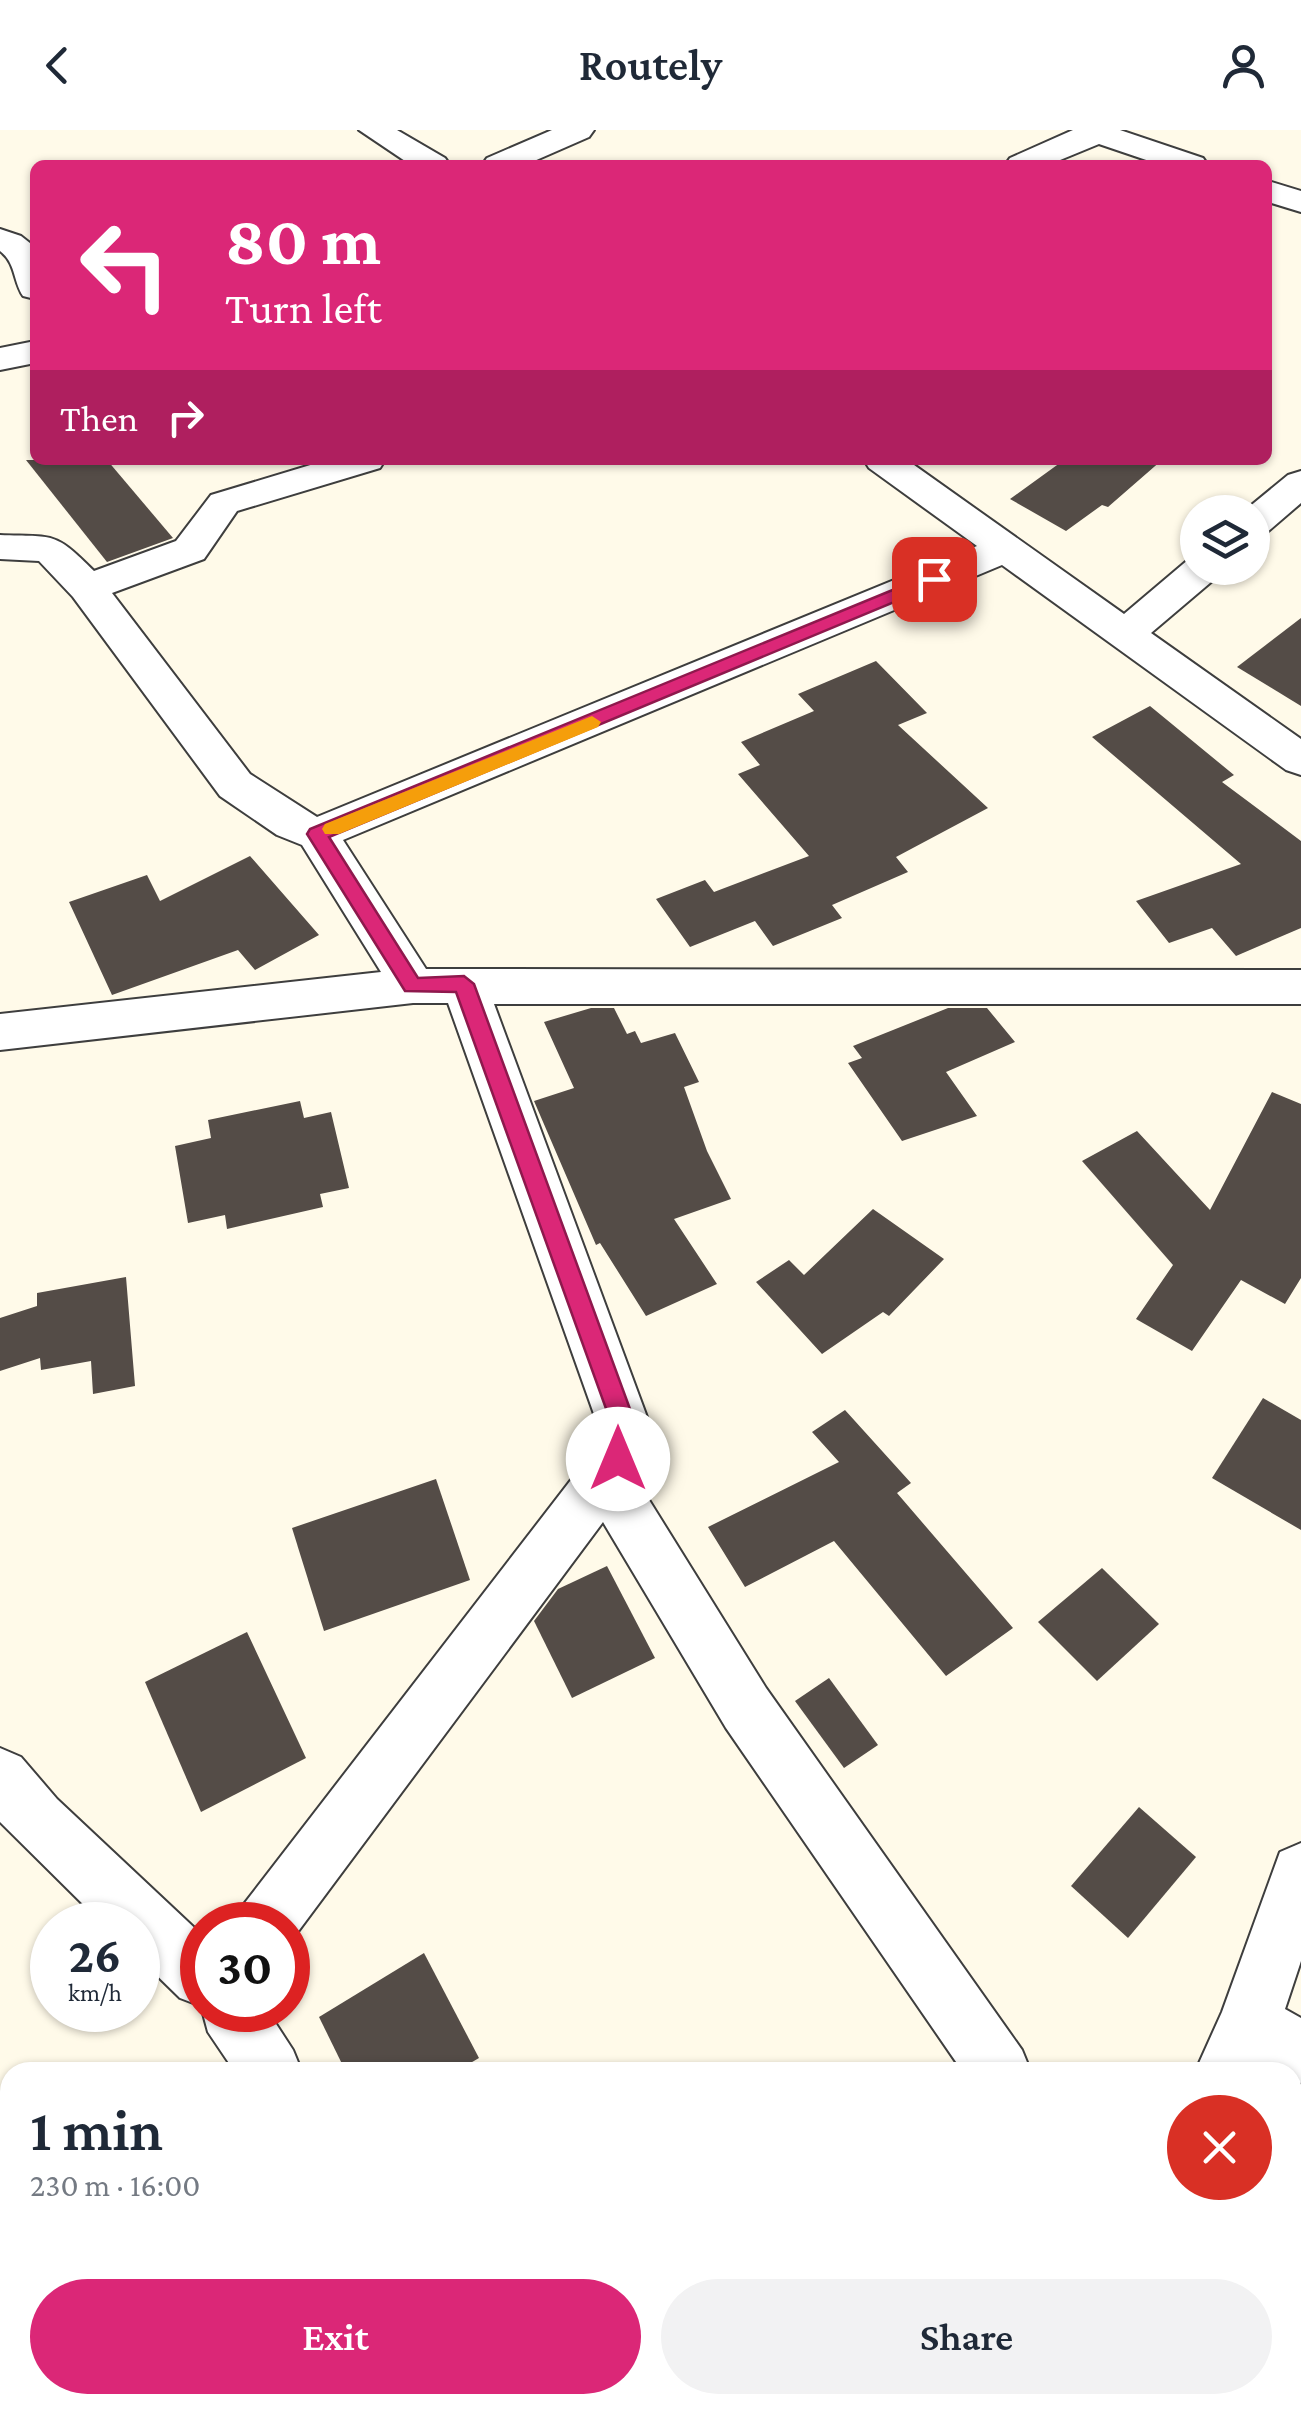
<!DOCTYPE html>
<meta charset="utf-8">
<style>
:root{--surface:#fff;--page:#f2f2f3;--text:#1f2937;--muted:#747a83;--accent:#db2777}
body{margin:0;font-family:"Crimson Pro",serif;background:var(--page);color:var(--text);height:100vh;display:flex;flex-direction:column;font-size:38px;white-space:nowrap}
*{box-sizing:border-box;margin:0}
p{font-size:32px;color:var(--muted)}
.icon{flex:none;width:55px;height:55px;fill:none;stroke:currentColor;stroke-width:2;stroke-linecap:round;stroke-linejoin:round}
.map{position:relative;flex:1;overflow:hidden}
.side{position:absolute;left:0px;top:1932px;width:1302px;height:352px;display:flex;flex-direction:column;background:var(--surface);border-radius:30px 30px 0 0;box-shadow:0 2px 8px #0004}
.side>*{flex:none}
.hud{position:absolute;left:30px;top:30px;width:1242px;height:305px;border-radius:15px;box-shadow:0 2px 8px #0004;background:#db2777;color:#fff;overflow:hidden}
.fabs{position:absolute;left:1180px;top:365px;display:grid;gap:20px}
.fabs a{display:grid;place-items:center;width:90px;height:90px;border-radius:50%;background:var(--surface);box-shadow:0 2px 8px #0004;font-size:50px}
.speed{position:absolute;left:30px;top:1772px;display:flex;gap:20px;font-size:50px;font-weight:700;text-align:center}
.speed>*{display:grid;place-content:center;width:130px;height:130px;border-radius:50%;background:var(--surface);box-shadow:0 2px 8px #0004;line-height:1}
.speed small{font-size:25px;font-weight:400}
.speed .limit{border:15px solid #d22;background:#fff;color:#111}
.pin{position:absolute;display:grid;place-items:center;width:85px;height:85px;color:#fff;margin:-42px;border-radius:20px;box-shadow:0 5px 15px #0006}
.me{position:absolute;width:110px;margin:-55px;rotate:0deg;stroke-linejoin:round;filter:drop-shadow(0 0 8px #0008)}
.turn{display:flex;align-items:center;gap:35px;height:210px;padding:0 30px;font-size:45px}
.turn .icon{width:130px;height:130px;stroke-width:2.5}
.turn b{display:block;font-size:70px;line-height:85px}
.then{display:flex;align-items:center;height:95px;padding:0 30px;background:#0003;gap:20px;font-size:38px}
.round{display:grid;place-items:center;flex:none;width:105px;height:105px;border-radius:52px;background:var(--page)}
.summary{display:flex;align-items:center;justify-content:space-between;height:170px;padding:0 30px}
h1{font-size:60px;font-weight:600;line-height:75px}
.button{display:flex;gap:20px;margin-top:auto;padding:20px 30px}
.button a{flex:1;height:115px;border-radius:60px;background:var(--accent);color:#fff;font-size:40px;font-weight:600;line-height:115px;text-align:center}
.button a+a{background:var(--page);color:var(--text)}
header{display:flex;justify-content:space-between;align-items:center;height:130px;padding:0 30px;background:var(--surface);font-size:45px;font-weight:600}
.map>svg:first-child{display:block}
</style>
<header><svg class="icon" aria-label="back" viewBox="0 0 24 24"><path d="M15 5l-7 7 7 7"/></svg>Routely<svg class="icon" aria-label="person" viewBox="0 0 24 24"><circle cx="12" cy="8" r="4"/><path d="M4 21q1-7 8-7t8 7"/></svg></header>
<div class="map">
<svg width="1301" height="2284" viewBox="0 0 1301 2284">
<rect width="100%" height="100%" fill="#fffae9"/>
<g fill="#544c47">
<polygon points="26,330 107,330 173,408 107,432"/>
<polygon points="1064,330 1162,330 1108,377 1102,375 1066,401 1010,369"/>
<polygon points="1301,488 1301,576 1237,537"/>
<polygon points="876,531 927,583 898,595 988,678 896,727 908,742 832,775 842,788 773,816 755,791 690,817 656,769 705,750 714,762 809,726 738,644 760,635 741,612 814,581 798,564"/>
<polygon points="1150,576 1234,645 1222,652 1301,711 1301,798 1236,826 1212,798 1169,813 1136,771 1241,734 1092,607"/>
<polygon points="250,726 319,805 255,840 238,820 112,865 69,772 147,745 160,771"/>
<polygon points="591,878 614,878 627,904 635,901 641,913 675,903 699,952 684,957 707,1021 731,1069 674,1089 717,1154 646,1186 600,1113 596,1115 534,971 574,958 544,892"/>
<polygon points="948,878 987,878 1015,912 946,942 977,986 902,1011 848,933 862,928 853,916"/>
<polygon points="1272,962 1301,974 1301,1148 1285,1174 1241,1150 1192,1221 1136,1189 1173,1135 1082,1031 1137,1001 1210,1080"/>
<polygon points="300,971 304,988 331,982 349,1058 320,1064 323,1077 227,1099 225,1085 188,1093 175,1016 211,1008 208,990"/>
<polygon points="873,1079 944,1129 889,1186 883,1182 822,1224 756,1152 789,1130 804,1145"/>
<polygon points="126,1147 135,1256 93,1264 91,1231 41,1240 40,1228 0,1241 0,1188 37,1176 37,1163"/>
<polygon points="1263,1268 1301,1290 1301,1400 1212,1348"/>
<polygon points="845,1280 911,1353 897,1363 1013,1498 946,1546 834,1411 745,1457 708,1397 839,1332 812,1302"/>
<polygon points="436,1349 470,1450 324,1501 292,1398"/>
<polygon points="607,1436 655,1528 572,1568 534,1491 558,1459"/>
<polygon points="1102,1438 1159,1494 1097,1551 1038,1492"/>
<polygon points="247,1502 306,1628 201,1682 145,1552"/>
<polygon points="829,1548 878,1615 844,1638 795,1571"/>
<polygon points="1139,1677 1196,1727 1128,1808 1071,1756"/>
<polygon points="424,1823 479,1928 455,1942 346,1942 319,1887"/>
</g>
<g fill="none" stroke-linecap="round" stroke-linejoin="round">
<defs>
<g id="street">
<polygon points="359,0 397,0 445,28 450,35 411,35"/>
<polygon points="552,0 594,0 589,7 525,35 482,35 487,28"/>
<polygon points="1073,0 1120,0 1203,28 1208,35 1161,35 1099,14 1048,35 1005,35 1010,28"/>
<polygon points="1268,51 1301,61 1301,82 1268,72"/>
<path d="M0,99L21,106L35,117V169L23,166C13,151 16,133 0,121Z"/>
<polygon points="35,211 35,233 0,240 0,218"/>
<path d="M327,330H385L380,338L237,381L204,429L112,463L250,644L317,687L977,416L869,338L864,330H907L1124,484L1189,429L1198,427V438H1222L1217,447L1151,503L1301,609V645L1286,640L1002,435L343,710L426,839L1301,840V874H494L651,1298L646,1329L636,1349L766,1558L1022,1920L1031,1942H963L726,1598L603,1392L288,1815V1795H235L244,1774L594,1320L599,1298L448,873H413L0,920V884L381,842L302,715L277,705L220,666L73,467L39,431L0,429V405C55,407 54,401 94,441L176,411L211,365Z"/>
<polygon points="1301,341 1301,373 1265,404 1252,407 1252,382 1243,382 1288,345"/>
<polygon points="0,1618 21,1627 57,1669 202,1805 202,1880 267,1880 293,1920 302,1942 235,1942 208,1902 201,1876 180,1868 138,1827 138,1795 104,1795 0,1692"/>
<polygon points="1301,1713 1301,1831 1285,1879 1301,1888 1301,1953 1292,1950 1292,1942 1276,1942 1262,1935 1258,1942 1195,1942 1222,1882 1280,1722"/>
<polygon points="462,2275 533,2275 536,2284 466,2284"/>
<polygon points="1056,2275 1124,2275 1121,2284 1053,2284"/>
</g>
</defs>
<use href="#street" stroke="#3e3e3e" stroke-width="4"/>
<use href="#street" fill="#fff" fill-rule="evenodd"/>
</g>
<polygon fill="#db2777" stroke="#8e194d" stroke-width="2.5" points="934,443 943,449 940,453 329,707 418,848 464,846 474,854 637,1298 627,1337 618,1340 610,1337 606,1329 613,1298 456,862 405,861 307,704 310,699"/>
<polygon fill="#f59e0b" points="592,586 601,592 598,597 339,704 325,704 322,699 325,694"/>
</svg>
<div class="fabs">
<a><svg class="icon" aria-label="layers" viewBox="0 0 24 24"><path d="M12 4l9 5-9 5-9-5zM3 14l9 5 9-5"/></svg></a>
</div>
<div class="speed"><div>26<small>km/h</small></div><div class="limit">30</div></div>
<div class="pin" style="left:934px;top:449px;background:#d93025"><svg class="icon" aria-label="arrive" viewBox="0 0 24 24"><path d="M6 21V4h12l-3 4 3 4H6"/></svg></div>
<svg class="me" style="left:618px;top:1329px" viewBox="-20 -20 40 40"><circle r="19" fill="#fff"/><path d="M0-13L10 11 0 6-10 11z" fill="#db2777"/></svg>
<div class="hud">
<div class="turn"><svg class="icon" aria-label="left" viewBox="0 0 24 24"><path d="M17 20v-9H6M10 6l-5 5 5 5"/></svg><div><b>80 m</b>Turn left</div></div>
<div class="then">Then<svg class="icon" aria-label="right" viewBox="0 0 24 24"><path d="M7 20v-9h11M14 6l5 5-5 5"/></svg></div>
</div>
<section class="side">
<div class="summary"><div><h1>1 min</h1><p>230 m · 16:00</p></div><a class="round" style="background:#d93025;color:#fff"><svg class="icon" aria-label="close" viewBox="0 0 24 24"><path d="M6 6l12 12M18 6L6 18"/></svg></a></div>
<div class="button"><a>Exit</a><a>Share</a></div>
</section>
</div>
